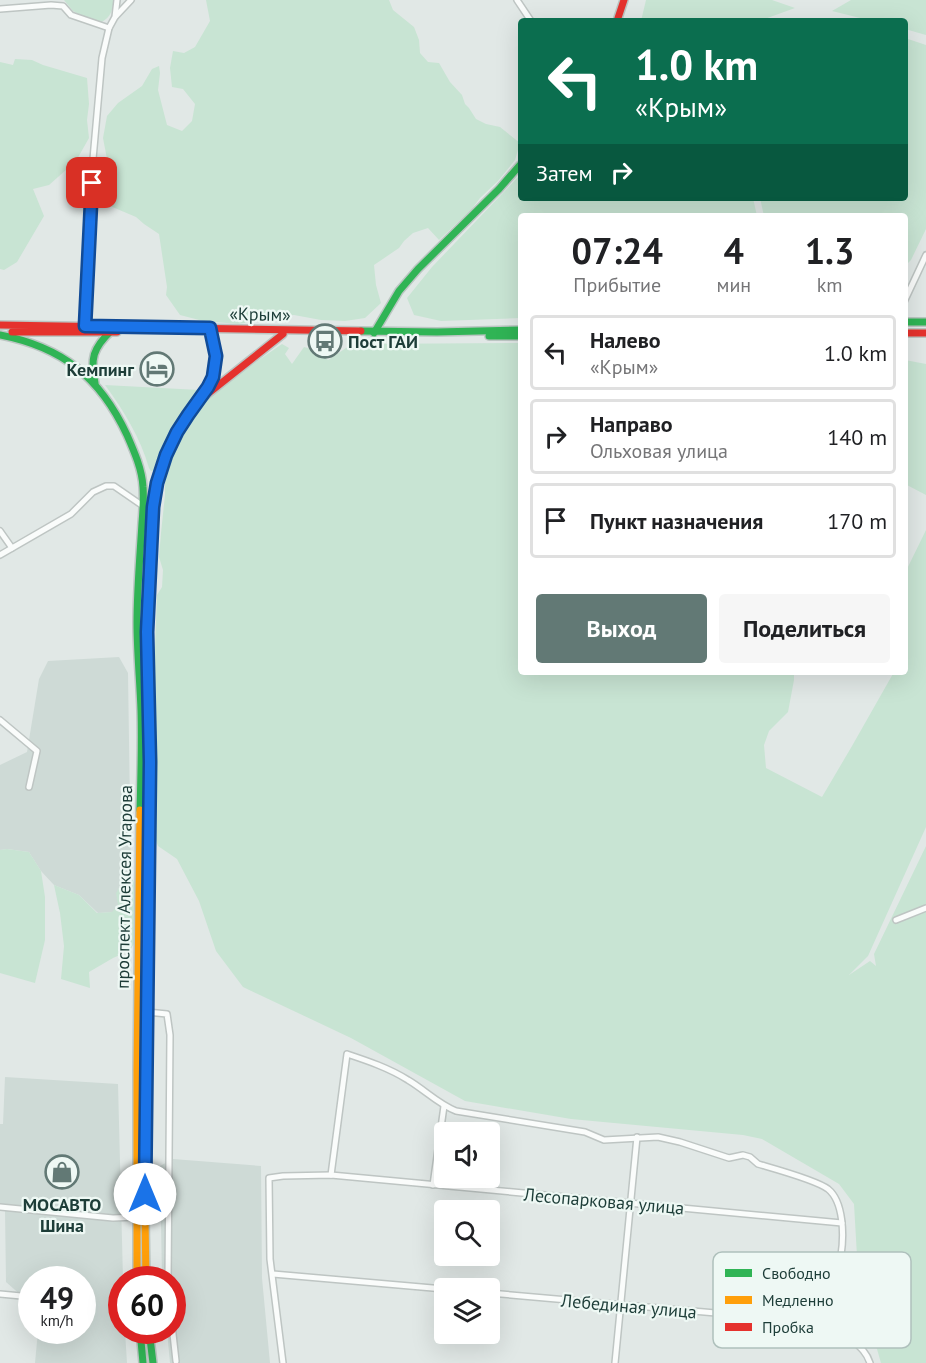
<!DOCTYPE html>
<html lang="ru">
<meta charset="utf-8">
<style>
:root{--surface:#fff;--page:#f6f6f6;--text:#202124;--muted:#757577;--line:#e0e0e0;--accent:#627975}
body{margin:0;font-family:"PT Sans",sans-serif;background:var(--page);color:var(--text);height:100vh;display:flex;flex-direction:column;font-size:22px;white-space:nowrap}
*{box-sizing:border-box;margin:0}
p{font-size:20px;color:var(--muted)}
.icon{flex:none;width:33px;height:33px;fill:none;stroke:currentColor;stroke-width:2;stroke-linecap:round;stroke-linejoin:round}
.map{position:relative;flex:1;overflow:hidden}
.details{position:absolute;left:518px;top:213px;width:390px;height:462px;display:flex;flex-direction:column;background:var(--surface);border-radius:6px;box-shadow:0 6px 24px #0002}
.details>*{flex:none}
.guide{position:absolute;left:518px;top:18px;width:390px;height:183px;border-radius:6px;box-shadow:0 6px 24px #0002;background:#0b6e4f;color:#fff;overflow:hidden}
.tools{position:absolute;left:434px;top:1122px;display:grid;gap:12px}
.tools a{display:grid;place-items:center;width:66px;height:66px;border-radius:6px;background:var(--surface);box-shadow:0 6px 24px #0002;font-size:30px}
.speed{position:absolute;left:18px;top:1266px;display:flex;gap:12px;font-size:30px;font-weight:700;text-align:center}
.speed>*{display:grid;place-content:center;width:78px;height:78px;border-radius:50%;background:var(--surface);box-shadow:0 6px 24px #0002;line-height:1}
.speed small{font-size:15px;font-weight:400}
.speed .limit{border:9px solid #d22;background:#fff;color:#111}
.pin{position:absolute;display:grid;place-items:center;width:51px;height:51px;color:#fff;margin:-26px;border-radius:12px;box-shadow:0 3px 9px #0006}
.me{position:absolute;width:66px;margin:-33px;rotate:0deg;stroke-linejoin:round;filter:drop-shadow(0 0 4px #0008)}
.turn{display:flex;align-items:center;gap:21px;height:126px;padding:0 18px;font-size:27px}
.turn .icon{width:78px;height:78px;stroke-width:2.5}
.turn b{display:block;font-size:42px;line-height:51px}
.then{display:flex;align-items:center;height:57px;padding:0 18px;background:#0003;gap:12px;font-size:22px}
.eta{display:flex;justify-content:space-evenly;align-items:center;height:102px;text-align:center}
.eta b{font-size:36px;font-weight:700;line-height:42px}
.cta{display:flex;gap:12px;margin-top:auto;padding:12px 18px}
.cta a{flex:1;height:69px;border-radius:6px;background:var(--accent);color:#fff;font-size:24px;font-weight:700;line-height:69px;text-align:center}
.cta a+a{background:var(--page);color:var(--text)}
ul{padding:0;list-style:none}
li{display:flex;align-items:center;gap:18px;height:75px;margin:0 12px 9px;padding:0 6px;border:3px solid var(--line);border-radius:6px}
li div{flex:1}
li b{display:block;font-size:22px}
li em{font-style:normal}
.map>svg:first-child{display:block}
</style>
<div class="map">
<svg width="926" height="1363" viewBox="0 0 926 1363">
<rect width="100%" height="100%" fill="#e1e8e6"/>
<g fill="#cedad6">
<polygon points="119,657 128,673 131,875 123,882 118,905 113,912 98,913 79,895 54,885 41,871 29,852 7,849 0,850 0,765 27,752 39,679 48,661"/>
<polygon points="5,1077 118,1084 123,1279 122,1280 122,1330 125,1331 127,1363 35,1363 38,1331 82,1330 82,1280 32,1280 31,1304 6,1282 5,1210 0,1208 0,1124 3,1124"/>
<polygon points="173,1159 261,1166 262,1278 270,1363 170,1363 167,1331 172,1330 172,1280 162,1279 160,1166"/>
</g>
<g fill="#c8e4d3">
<path d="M64,0H114C112,13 110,18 98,24L73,11Z"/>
<polygon points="206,0 389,0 393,10 414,27 419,40 420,53 428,62 439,63 450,82 462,95 465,104 469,108 476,119 486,124 500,127 520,143 515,160 498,181 480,198 471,210 439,240 428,228 413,233 404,241 399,248 374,265 376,285 381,303 365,318 345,321 321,320 294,315 276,316 267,319 238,324 203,321 180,315 166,295 167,287 159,234 144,224 136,217 110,206 103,181 107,159 103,138 107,116 118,103 142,86 152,69 159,66 160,73 158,90 167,125 182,131 192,121 195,104 183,89 172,87 170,68 173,51 184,53 195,47 210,21"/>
<polygon points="646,0 772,0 795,8 759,21 641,21"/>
<polygon points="851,0 926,0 926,35 905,29 904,21 872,21 832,11"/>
<polygon points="905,38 926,45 926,229 911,260 905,266 904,216 764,216 760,198 904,198"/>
<polygon points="15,59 32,60 43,65 87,78 89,104 87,120 89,138 76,161 49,185 33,189 44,216 17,262 4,270 0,269 0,62 13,65"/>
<polygon points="520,175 520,198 753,198 757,216 520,216 520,318 441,321 414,315 407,298 432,267"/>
<polygon points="520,343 520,672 794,672 794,680 788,712 769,731 764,745 766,768 822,797 852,746 894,672 904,672 905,573 926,530 926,827 868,956 849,975 870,961 876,966 874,954 926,846 926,1363 881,1363 875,1342 852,1331 845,1310 848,1284 857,1256 854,1204 839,1184 762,1139 743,1135 571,1119 465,1101 351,1038 243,987 216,951 199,901 177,859 158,846 155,838 155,648 157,595 162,587 163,570 159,557 161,533 165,495 165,482 171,456 184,426 193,411 205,397 282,344 289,348 285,354 292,364 304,347 319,351 328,360 349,346 361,344"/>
<polygon points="905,360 926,364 926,495 905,484"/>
<path d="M105,385L199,390C178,413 164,440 155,470L151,471L149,468C140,437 124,411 105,385Z"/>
<polygon points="145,730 146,730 141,1206 140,1203 141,988"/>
<polygon points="7,849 29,852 41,871 45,897 45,940 35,983 0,973 0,850"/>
<polygon points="131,875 135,885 134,944 129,951 113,958 89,972 90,988 61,979 64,946 60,913 54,885 79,895 97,913 112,912 118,905 116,893 123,882"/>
</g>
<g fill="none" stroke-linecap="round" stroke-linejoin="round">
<defs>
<g id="street">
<polyline points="517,0 531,21"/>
<polyline points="0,9 51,5 63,6 71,15 109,28"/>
<polyline points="116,16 131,0"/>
<polyline points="904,302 926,255"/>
<polyline points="85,326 93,159 102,58 109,28 115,17 117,0"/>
<polyline points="0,531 12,548"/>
<polyline points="0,555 71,514 93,492 106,486 114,486 143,506"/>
<polyline points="0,720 37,751 29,787"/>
<polyline points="896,920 926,908"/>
<polyline points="147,1012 167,1014 170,1035 168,1280"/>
<path d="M331,1175L347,1054C368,1061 389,1068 408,1080C425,1090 438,1104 456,1111L585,1132L604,1140L658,1137L680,1142L729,1158L743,1155L750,1157L758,1164C775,1169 816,1180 828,1189C844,1202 844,1236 841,1255C838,1275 834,1294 837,1315C841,1340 863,1341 870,1363"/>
<polyline points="433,1185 444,1106"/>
<polyline points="0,1207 113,1218 136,1217"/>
<polyline points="273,1274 444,1289"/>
<polyline points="489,1293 840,1324"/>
<polyline points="0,1294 32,1297"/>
<polyline points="172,1325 176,1361"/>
<polyline points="283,1363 270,1259 269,1178 283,1176 331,1175 842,1223"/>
<polyline points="615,1363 637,1137"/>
</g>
<g id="fast">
<polyline points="904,322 926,322"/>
<polyline points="361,331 437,332 520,330"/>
<polyline points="374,333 399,291 418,269 499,189 520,165"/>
<path d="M0,335C62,347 100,377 127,435C134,451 142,469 143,487C144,499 143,511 142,523C140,556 137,590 137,623C137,652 140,681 141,710C142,743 141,777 140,810"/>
<polyline points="489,336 520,336"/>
<path d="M95,383C90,359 93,348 111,331"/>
<polyline points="149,776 150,719 148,632 153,507 157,483 166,455 177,432 192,408"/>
<polyline points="140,1330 143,1363"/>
<polyline points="149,1330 153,1363"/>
</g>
<g id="slow">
<polyline points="137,1280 137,1071 140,810"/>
<polyline points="146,1280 145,1217 147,968"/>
</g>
<g id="jam">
<polyline points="617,21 624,0"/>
<polyline points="0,325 361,331"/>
<polyline points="12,332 117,332"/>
<polyline points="904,333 926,333"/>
<polyline points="205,396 283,334"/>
<path d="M192,408C205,392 216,377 216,356C216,347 212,337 210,328"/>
<polyline points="147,968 149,776"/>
</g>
</defs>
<use href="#street" stroke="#bec5c3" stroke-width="8"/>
<use href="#fast" stroke="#bcc6c3" stroke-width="10"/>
<use href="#slow" stroke="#bcc6c3" stroke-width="10"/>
<use href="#jam" stroke="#bcc6c3" stroke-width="10"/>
<use href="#street" stroke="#fafcfb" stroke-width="5"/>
<use href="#fast" stroke="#30b455" stroke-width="7"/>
<use href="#slow" stroke="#ff9f0a" stroke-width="7"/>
<use href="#jam" stroke="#e5322d" stroke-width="7"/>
</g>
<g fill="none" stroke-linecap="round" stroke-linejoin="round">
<defs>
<polyline id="route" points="92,183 85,326 210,328 216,356 213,377 208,387 188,415 177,432 166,455 157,483 153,507 147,632 150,762 145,1194"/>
</defs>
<use href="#route" stroke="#114b97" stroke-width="15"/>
<use href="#route" stroke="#1a73e8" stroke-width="10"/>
</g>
<defs>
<symbol id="bus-ring" viewBox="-11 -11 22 22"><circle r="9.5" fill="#eef8f4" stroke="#627975" stroke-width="1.5"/><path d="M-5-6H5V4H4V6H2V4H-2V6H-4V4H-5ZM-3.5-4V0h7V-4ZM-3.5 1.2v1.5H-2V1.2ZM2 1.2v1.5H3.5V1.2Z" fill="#627975"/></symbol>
<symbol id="hotel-ring" viewBox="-11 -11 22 22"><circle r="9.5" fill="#eef8f4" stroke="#627975" stroke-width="1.5"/><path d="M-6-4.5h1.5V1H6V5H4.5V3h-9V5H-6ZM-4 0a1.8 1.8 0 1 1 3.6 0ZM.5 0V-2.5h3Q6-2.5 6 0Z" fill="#627975"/></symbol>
<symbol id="shop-ring" viewBox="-11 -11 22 22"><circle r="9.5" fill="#eef8f4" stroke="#627975" stroke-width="1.5"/><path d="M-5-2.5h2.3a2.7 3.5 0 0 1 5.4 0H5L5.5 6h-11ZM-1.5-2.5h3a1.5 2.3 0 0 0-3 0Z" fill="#627975"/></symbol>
</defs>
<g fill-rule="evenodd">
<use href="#bus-ring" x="306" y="322" width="38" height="38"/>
<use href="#hotel-ring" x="138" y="350" width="38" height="38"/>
<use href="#shop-ring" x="43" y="1153" width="38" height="38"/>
</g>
<g text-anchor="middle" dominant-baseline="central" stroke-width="4.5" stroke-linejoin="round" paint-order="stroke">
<g font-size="18" fill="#1d3d38" stroke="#eef8f4">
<text transform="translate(260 314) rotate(1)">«Крым»</text>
<text transform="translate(124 887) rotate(-89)">проспект Алексея Угарова</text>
<text transform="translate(604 1201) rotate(5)">Лесопарковая улица</text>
<text transform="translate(629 1306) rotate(5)">Лебединая улица</text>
</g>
<g font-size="18" font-weight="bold" fill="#1d3d38" stroke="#eef8f4" text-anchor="start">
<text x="348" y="341">Пост ГАИ</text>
<text x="134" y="369" text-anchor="end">Кемпинг</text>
<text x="62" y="1204" text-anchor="middle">МОСАВТО<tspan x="62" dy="21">Шина</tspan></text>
</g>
</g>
<rect x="713" y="1252" width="198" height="96" rx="9" fill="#eef8f4" stroke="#afc0bc" stroke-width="1.5"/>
<rect x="725" y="1269" width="27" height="8" fill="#30b455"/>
<rect x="725" y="1296" width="27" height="8" fill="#ff9f0a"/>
<rect x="725" y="1323" width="27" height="8" fill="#e5322d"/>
<g font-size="16" fill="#1d3d38">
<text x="762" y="1279">Свободно</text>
<text x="762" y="1306">Медленно</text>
<text x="762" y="1333">Пробка</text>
</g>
</svg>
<div class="tools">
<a><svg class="icon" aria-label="sound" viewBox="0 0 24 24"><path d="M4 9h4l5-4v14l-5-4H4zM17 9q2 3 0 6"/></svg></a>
<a><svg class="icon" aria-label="search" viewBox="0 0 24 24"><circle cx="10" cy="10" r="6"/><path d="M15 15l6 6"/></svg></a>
<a><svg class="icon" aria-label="layers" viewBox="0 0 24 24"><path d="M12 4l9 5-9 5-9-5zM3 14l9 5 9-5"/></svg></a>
</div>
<div class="speed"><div>49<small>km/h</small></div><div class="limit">60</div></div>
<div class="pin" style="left:92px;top:183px;background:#d93025"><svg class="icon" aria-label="arrive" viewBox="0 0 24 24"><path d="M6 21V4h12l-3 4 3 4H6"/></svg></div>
<svg class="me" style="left:145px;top:1194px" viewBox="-20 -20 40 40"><circle r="19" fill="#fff"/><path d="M0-13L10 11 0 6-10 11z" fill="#1a73e8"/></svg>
<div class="guide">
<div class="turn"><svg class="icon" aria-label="left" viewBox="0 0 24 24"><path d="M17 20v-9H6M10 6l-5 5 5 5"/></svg><div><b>1.0 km</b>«Крым»</div></div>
<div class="then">Затем<svg class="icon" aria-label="right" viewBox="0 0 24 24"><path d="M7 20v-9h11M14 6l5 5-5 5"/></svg></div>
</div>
<section class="details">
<div class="eta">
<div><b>07:24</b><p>Прибытие</p></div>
<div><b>4</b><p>мин</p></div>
<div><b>1.3</b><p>km</p></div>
</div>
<ul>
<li><svg class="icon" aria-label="left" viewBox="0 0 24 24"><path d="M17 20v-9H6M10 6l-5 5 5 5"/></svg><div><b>Налево</b><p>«Крым»</p></div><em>1.0 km</em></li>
<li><svg class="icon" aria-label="right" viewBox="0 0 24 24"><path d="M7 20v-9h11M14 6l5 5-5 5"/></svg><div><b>Направо</b><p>Ольховая улица</p></div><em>140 m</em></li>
<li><svg class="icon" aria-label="arrive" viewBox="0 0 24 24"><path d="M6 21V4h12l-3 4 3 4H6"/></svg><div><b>Пункт назначения</b></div><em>170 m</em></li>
</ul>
<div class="cta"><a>Выход</a><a>Поделиться</a></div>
</section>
</div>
